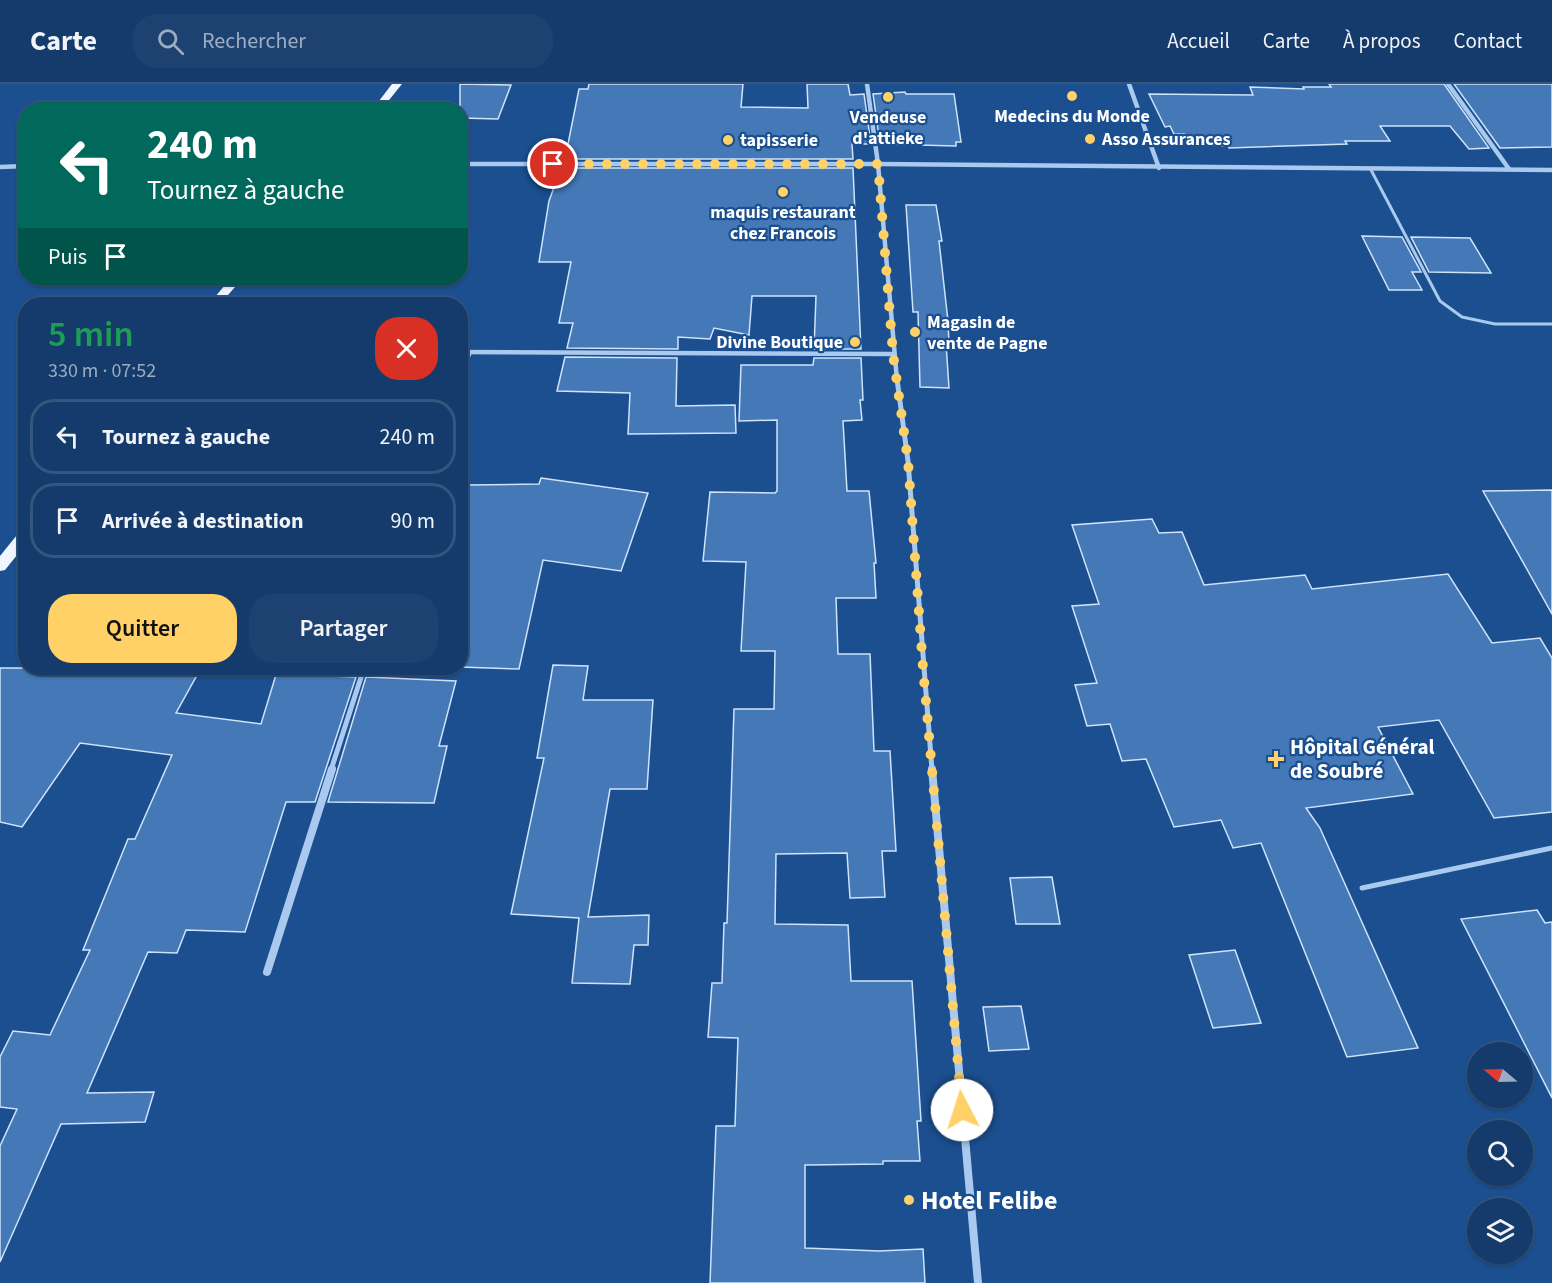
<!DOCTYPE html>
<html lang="fr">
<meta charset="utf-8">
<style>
:root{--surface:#143b6b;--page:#1d4271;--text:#f1f3f6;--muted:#9dadc1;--line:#33557e;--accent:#ffd166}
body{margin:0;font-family:"Source Sans 3",sans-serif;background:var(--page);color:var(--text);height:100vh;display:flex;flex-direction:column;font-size:22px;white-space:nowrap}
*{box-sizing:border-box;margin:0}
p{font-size:20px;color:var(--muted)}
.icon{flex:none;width:33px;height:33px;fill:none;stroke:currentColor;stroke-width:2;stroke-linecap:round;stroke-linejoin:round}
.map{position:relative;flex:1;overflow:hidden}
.panel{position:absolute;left:18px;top:213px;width:450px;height:378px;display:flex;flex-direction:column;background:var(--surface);border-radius:24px;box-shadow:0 2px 4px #0004,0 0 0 2px var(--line)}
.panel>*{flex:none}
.banner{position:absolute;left:18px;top:18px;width:450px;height:183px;border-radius:24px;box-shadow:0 2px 4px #0004,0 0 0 2px var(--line);background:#00695c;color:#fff;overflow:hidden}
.needle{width:39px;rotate:289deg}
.controls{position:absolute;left:1467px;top:958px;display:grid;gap:12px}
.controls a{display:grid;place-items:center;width:66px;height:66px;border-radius:50%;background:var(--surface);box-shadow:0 2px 4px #0004,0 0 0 2px var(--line);font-size:30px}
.pin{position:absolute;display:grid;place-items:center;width:51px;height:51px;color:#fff;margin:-26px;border:3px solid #fff;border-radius:50%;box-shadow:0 2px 6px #0007}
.me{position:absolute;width:66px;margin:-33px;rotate:355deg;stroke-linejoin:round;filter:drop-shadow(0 0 4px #0008)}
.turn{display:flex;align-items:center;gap:21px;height:126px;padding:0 30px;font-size:27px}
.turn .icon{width:78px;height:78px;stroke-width:2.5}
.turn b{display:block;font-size:42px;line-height:51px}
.then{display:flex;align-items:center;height:57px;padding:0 30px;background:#0003;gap:12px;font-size:22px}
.round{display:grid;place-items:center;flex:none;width:63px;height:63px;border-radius:24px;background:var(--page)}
.head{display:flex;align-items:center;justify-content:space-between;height:102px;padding:0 30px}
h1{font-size:36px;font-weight:600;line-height:45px;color:#1e9e55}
.primary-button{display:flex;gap:12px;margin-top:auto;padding:12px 30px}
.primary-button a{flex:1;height:69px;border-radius:24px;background:var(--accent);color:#111;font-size:24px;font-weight:600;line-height:69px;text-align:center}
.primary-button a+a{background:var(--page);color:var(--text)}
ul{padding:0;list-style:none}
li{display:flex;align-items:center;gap:18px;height:75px;margin:0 12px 9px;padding:0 18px;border:3px solid var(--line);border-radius:24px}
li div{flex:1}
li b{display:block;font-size:22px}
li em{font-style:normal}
header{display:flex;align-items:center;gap:36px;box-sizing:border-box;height:84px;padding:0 30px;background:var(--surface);border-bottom:2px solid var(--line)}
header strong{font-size:28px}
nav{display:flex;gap:33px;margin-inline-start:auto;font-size:21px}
.search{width:420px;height:54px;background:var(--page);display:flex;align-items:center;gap:15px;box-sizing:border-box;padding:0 21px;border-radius:24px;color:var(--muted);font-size:22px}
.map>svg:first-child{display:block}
</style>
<header>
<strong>Carte</strong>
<div class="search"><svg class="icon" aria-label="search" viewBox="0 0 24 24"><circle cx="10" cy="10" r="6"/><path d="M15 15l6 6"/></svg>Rechercher</div>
<nav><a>Accueil</a><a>Carte</a><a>À propos</a><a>Contact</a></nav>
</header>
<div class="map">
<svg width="1552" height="1199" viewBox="0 0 1552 1199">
<rect width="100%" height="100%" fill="#1b4f8f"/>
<g fill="#4478b7" stroke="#cfe3fa" stroke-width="1.5">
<polygon points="460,0 511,1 498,35 460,34"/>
<polygon points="589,0 743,0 741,23 808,24 807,0 848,0 850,11 864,10 871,60 852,60 853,75 565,75 579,5 588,5"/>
<polygon points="1329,0 1444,0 1489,64 1469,65 1450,42 1380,42 1390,57 1345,57 1347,60 1229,64 1228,62 1188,60 1185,50 1174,50 1170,42 1165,43 1149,10 1253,11 1250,3 1304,5 1303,3 1331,3"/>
<polygon points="1454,0 1552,0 1552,63 1500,64"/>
<polygon points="905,8 906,10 954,10 961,58 956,58 956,62 880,60 873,10"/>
<polygon points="563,84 853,84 861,265 814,265 816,212 752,212 749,251 714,244 710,255 678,253 678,265 567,264 573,239 559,239 571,178 539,178 549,117 557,95 561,95"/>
<polygon points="906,121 936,121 942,157 939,157 948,237 949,259 946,259 949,304 920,303 918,228 913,228"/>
<polygon points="1362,152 1402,153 1421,188 1412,188 1422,206 1389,206"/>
<polygon points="1411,153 1470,154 1491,189 1429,188"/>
<polygon points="565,273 677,274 676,322 735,321 736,349 628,350 630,309 557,307"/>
<polygon points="814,274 861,274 863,316 860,316 862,336 843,337 847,407 869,407 876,479 874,479 876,514 836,514 838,570 870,570 874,667 890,667 896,767 882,767 885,813 850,814 847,769 776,770 775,840 848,841 851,897 912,897 921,1037 917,1037 920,1077 883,1077 883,1080 805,1081 805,1164 879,1167 923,1165 925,1199 710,1199 716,1042 735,1042 738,954 708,953 712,899 722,899 724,839 727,839 734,625 774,625 775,567 741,567 746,478 703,477 710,408 775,409 777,407 777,336 739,337 741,281 813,281"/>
<polygon points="541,394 648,409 621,487 543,476 519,585 460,583 460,414 465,413 468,401 539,400"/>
<polygon points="1552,406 1552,530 1483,407"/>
<polygon points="1152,435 1159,449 1182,448 1204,501 1305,491 1312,505 1448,490 1492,559 1540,554 1552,574 1552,728 1494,734 1439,636 1378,643 1413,710 1306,724 1320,744 1418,964 1347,973 1261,759 1233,764 1221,736 1174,743 1146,675 1122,677 1110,640 1087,642 1075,601 1097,599 1072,522 1099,520 1072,441"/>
<polygon points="553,581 588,582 583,616 653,616 647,705 610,705 588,833 649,831 648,861 634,861 630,900 572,899 579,834 511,830 544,674 537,674"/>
<polygon points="0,584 201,584 176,629 261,640 278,584 336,584 333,592 356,593 315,718 286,718 245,848 186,846 177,869 148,868 87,1009 154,1008 145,1038 61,1040 0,1178 0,1062 17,1025 0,1023 0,973 13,947 50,951 90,866 83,866 128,755 135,755 172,671 80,659 22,743 0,738"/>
<polygon points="366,593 456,597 439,662 447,662 434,719 328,718"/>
<polygon points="1052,793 1060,840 1016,840 1010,794"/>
<polygon points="1537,826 1545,839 1552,838 1552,1014 1461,835"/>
<polygon points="1235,866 1261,939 1213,944 1189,871"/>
<polygon points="1021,922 1029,965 989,967 983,923"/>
</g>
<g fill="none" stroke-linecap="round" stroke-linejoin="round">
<polyline stroke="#a9c9ee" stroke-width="3" points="1370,84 1440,217 1462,233 1495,240 1552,240"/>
<polyline stroke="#a9c9ee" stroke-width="5" points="1362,804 1552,764"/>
<g stroke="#a9c9ee" stroke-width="4.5">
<polyline points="867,0 878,80 897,296"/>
<polyline points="1129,0 1159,84"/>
<polyline points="1448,0 1509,85"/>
<polyline points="460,80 878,80 1552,86"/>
<polyline points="0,83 26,82"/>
<polyline points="460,268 893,270"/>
<polyline points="460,293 470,268"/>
</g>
<g stroke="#a9c9ee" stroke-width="5">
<polyline points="897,295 908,377 932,686"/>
<polyline points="331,686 364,584"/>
</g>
<g stroke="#a9c9ee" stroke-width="8">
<polyline points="932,685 978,1199"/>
<polyline points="267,888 332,685"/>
</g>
<g fill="#f0f6ff" fill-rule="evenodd">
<polygon points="392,0 402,0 381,26 372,26"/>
<polygon points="231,194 243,194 220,220 209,220"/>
<polygon points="26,445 26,460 5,486 0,487 0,472 21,446"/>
</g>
</g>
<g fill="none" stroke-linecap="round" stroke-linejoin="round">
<polyline stroke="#ffd166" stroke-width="10" stroke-dasharray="0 18" points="553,80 878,80 893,270 908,377 923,584 962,1026"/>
</g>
<g fill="#ffd166" stroke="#1b4f8f" stroke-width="2">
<circle cx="1072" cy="12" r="6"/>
<circle cx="888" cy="13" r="6"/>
<circle cx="1090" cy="55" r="6"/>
<circle cx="728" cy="56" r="6"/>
<circle cx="783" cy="108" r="6"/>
<circle cx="915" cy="248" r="6"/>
<circle cx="855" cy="258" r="6"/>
<path d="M1273 666h6v6h6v6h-6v6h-6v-6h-6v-6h6z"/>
<circle cx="909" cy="1116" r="6"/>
</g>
<g text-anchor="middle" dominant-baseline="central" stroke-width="4.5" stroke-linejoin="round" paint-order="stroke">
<g font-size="18" font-weight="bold" fill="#fff" stroke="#1b4f8f">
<text x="1072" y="32">Medecins du Monde</text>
<text x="888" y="33">Vendeuse<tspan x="888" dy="21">d'attieke</tspan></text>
<text x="1102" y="55" text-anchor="start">Asso Assurances</text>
<text x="740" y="56" text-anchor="start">tapisserie</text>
<text x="783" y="128">maquis restaurant<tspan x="783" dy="21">chez Francois</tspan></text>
<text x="927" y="238" text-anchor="start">Magasin de<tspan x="927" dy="21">vente de Pagne</tspan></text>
<text x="843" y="258" text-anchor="end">Divine Boutique</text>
</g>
<g font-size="21" font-weight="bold" fill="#fff" stroke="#1b4f8f" text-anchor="start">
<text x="1290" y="663">Hôpital Général<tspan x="1290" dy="24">de Soubré</tspan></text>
</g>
<g font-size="26" font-weight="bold" fill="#fff" stroke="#1b4f8f" text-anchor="start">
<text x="921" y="1116">Hotel Felibe</text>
</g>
</g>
</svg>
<div class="controls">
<a><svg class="needle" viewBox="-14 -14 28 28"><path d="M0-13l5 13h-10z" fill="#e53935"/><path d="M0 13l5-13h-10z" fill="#9dadc1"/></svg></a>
<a><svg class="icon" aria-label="search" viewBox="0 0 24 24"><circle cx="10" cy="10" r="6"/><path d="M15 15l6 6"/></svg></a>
<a><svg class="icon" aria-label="layers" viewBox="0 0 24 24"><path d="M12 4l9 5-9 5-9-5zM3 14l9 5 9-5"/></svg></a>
</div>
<div class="pin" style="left:553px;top:80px;background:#d93025"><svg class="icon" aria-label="arrive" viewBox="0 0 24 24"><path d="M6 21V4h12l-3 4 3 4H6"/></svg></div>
<svg class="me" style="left:962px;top:1026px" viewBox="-20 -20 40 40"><circle r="19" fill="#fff"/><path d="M0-13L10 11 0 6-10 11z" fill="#ffd166"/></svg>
<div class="banner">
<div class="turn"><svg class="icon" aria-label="left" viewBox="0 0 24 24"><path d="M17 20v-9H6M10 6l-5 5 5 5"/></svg><div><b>240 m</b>Tournez à gauche</div></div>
<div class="then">Puis<svg class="icon" aria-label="arrive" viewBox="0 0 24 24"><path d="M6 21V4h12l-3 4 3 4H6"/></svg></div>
</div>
<section class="panel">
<div class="head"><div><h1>5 min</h1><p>330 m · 07:52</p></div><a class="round" style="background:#d93025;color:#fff"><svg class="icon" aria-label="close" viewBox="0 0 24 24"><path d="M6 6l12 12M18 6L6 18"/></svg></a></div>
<ul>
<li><svg class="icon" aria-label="left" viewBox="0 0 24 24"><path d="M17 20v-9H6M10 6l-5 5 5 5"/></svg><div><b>Tournez à gauche</b></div><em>240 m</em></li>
<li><svg class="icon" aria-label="arrive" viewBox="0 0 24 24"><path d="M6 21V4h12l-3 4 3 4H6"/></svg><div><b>Arrivée à destination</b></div><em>90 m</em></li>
</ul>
<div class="primary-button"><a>Quitter</a><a>Partager</a></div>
</section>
</div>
